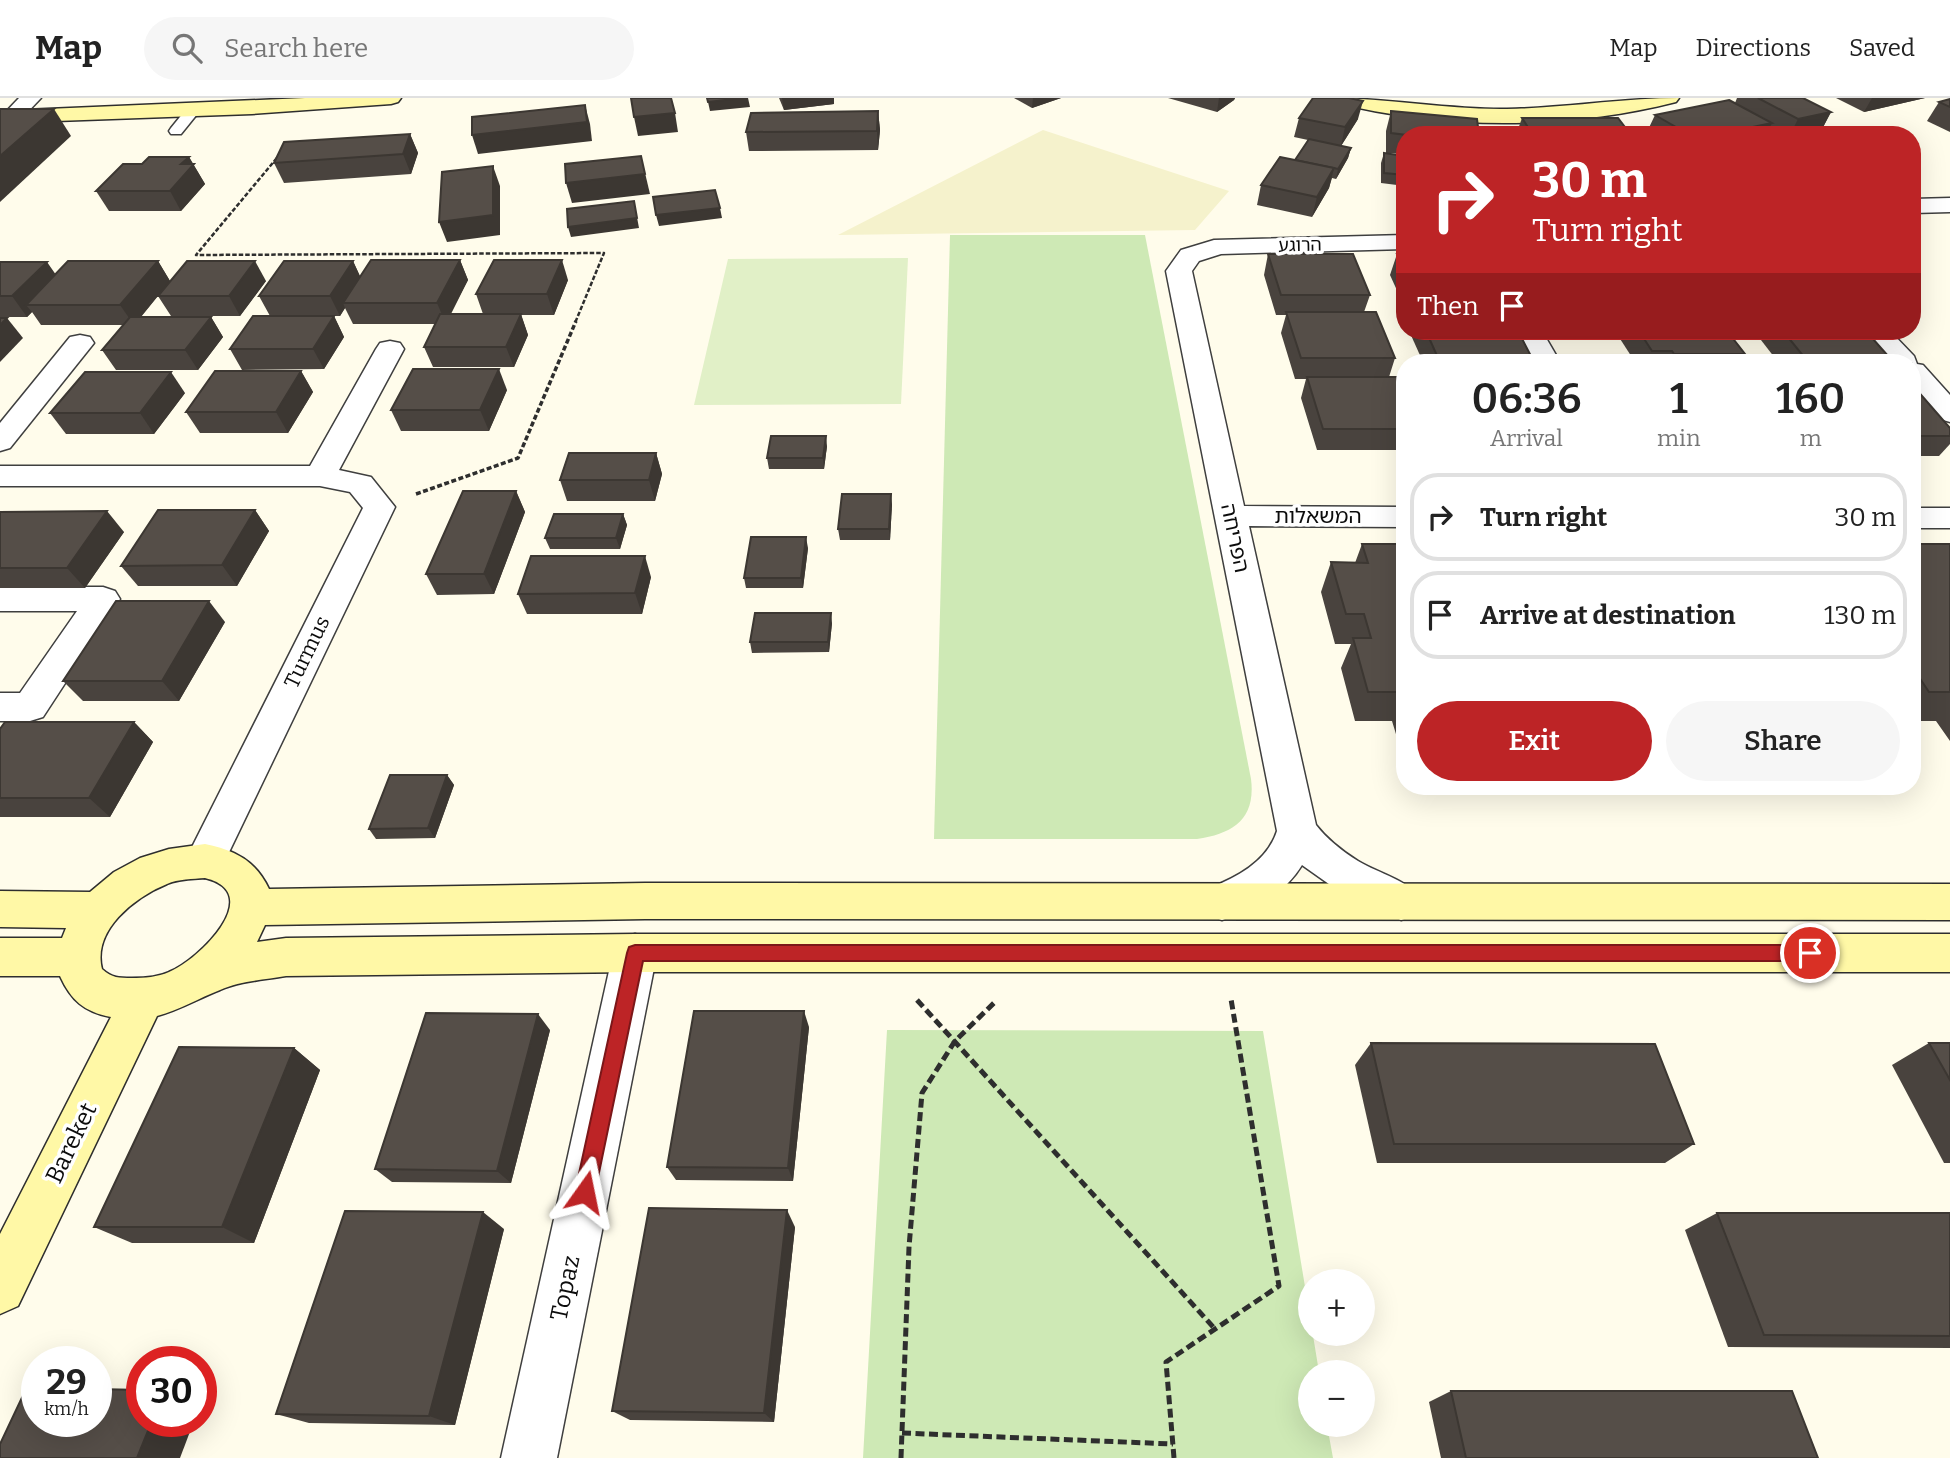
<!DOCTYPE html>
<meta charset="utf-8">
<style>
:root{--surface:#fff;--page:#f6f6f6;--text:#222;--muted:#767676;--line:#e0e0e0;--accent:#bd2426}
body{margin:0;font-family:Bitter,"Noto Sans Hebrew",serif;background:var(--page);color:var(--text);height:100vh;display:flex;flex-direction:column;font-size:26px;white-space:nowrap}
*{box-sizing:border-box;margin:0}
p{font-size:23px;color:var(--muted)}
.icon{flex:none;width:38px;height:38px;fill:none;stroke:currentColor;stroke-width:2;stroke-linecap:round;stroke-linejoin:round}
.map{position:relative;flex:1;overflow:hidden}
.sheet{position:absolute;left:1396px;top:256px;width:525px;height:441px;display:flex;flex-direction:column;background:var(--surface);border-radius:28px;box-shadow:0 7px 28px #0002}
.sheet>*{flex:none}
.hud{position:absolute;left:1396px;top:28px;width:525px;height:214px;border-radius:28px;box-shadow:0 7px 28px #0002;background:#bd2426;color:#fff;overflow:hidden}
.tools{position:absolute;left:1298px;top:1171px;display:grid;gap:14px}
.tools a{display:grid;place-items:center;width:77px;height:77px;border-radius:50%;background:var(--surface);box-shadow:0 7px 28px #0002;font-size:35px}
.speed{position:absolute;left:21px;top:1248px;display:flex;gap:14px;font-size:35px;font-weight:700;text-align:center}
.speed>*{display:grid;place-content:center;width:91px;height:91px;border-radius:50%;background:var(--surface);box-shadow:0 7px 28px #0002;line-height:1}
.speed small{font-size:18px;font-weight:400}
.speed .limit{border:10px solid #d22;background:#fff;color:#111}
.pin{position:absolute;display:grid;place-items:center;width:60px;height:60px;color:#fff;margin:-30px;border:4px solid #fff;border-radius:50%;box-shadow:0 2px 7px #0007}
.me{position:absolute;width:77px;margin:-38px;rotate:12deg;stroke-linejoin:round;filter:drop-shadow(0 0 5px #0008)}
.turn{display:flex;align-items:center;gap:24px;height:147px;padding:0 21px;font-size:32px}
.turn .icon{width:91px;height:91px;stroke-width:2.5}
.turn b{display:block;font-size:49px;line-height:60px}
.then{display:flex;align-items:center;height:66px;padding:0 21px;background:#0003;gap:14px;font-size:26px}
.eta{display:flex;justify-content:space-evenly;align-items:center;height:119px;text-align:center}
.eta b{font-size:42px;font-weight:600;line-height:49px}
.action{display:flex;gap:14px;margin-top:auto;padding:14px 21px}
.action a{flex:1;height:80px;border-radius:42px;background:var(--accent);color:#fff;font-size:28px;font-weight:600;line-height:80px;text-align:center}
.action a+a{background:var(--page);color:var(--text)}
ul{padding:0;list-style:none}
li{display:flex;align-items:center;gap:21px;height:88px;margin:0 14px 10px;padding:0 7px;border:4px solid var(--line);border-radius:28px}
li div{flex:1}
li b{display:block;font-size:26px}
li em{font-style:normal}
header{display:flex;align-items:center;gap:42px;box-sizing:border-box;height:98px;padding:0 35px;background:var(--surface);border-bottom:2px solid var(--line)}
header strong{font-size:33px}
nav{display:flex;gap:38px;margin-inline-start:auto;font-size:24px}
.search{width:490px;height:63px;background:var(--page);display:flex;align-items:center;gap:18px;box-sizing:border-box;padding:0 24px;border-radius:38px;color:var(--muted);font-size:26px}
.map>svg:first-child{display:block}
</style>
<header>
<strong>Map</strong>
<div class="search"><svg class="icon" aria-label="search" viewBox="0 0 24 24"><circle cx="10" cy="10" r="6"/><path d="M15 15l6 6"/></svg>Search here</div>
<nav><a>Map</a><a>Directions</a><a>Saved</a></nav>
</header>
<div class="map">
<svg width="1950" height="1360" viewBox="0 0 1950 1360">
<rect width="100%" height="100%" fill="#fffceb"/>
<polygon fill="#f5f2cc" points="1043,32 1229,93 1195,132 838,137"/>
<g fill="#cee9b5">
<path d="M950,137H1145L1251,681C1256,721 1233,736 1197,741H934Z"/>
<polygon points="887,932 1263,933 1319,1274 1311,1274 1311,1326 1327,1327 1333,1360 863,1360"/>
</g>
<polygon fill="#e1f0c7" points="908,160 901,306 694,307 728,161"/>
<g fill="none" stroke-linecap="round" stroke-linejoin="round">
<defs>
<polygon id="lane" points="193,8 200,12 198,15 181,36 171,36 169,33 171,30 188,9"/>
<g id="street">
<polygon points="19,0 41,0 19,23 5,23 1,19"/>
<polygon points="1950,100 1950,114 1913,115 1913,101"/>
<path d="M1405,137V151L1221,156L1199,163L1192,173L1244,408L1405,409V429L1249,428L1316,727C1327,741 1342,753 1358,763C1379,776 1411,782 1422,804L1416,817L1401,822L1343,796L1302,767C1284,797 1254,811 1222,822L1207,817L1201,804L1207,791C1236,780 1267,764 1277,733L1166,173L1181,152L1214,142Z"/>
<polygon points="1516,233 1542,233 1560,264 1532,264"/>
<polygon points="1863,233 1890,233 1914,258 1917,266 1923,267 1950,297 1950,324 1940,321 1913,290 1913,264 1889,264"/>
<polygon points="80,237 90,239 94,245 10,350 0,353 0,325 70,239"/>
<polygon points="390,243 400,245 404,251 339,372 371,379 395,409 219,775 205,780 191,775 185,763 363,410 350,394 320,388 0,388 0,368 310,368 376,251 380,245"/>
<rect x="1913" y="410" width="37" height="20"/>
<polygon points="0,489 103,489 115,493 120,501 43,619 30,623 0,623 0,595 20,595 77,513 0,513"/>
<polygon points="635,836 650,841 657,855 557,1360 501,1360 613,855 620,841"/>
</g>
<g id="secondary">
<polygon points="305,0 401,0 398,4 391,6 252,16 0,25 0,13"/>
<path d="M1330,0C1389,0 1448,12 1507,11C1565,10 1622,0 1679,0L1676,4C1566,32 1443,32 1333,4Z"/>
<path d="M205,746C235,752 256,763 269,791L645,785L1950,786V822L645,821L265,827L257,844L286,840L635,836H1950V874H635L286,878C264,882 240,883 220,892C199,900 180,912 157,918L18,1208L0,1216V1136L111,919C84,914 71,902 60,878H0V840H62L66,830L0,829V793L90,794L114,774L140,760L169,751ZM205,780C267,795 199,862 169,874C158,879 144,880 132,880C119,880 112,880 102,871C92,832 135,799 167,786C178,781 193,781 205,780Z"/>
</g>
</defs>
<use href="#lane" stroke="#3f3f3f" stroke-width="3"/>
<use href="#street" stroke="#3f3f3f" stroke-width="3"/>
<use href="#secondary" stroke="#2e2e2e" stroke-width="3"/>
<polyline stroke="#2e2e2e" stroke-width="2.5" stroke-dasharray="4.5 2" stroke-linecap="butt" points="281,55 196,157 604,155 575,225"/>
<polyline stroke="#2e2e2e" stroke-width="3.5" stroke-dasharray="5 2.5" stroke-linecap="butt" points="416,396 518,360 576,223"/>
<g stroke="#2e2e2e" stroke-width="5" stroke-dasharray="9 4.5" stroke-linecap="butt">
<polyline points="917,902 1215,1231"/>
<polyline points="902,1335 1173,1346"/>
<polyline points="901,1360 909,1149 922,995 955,943 997,902"/>
<polyline points="1174,1360 1166,1264 1279,1188 1231,901"/>
</g>
<use href="#lane" fill="#fff" fill-rule="evenodd"/>
<use href="#street" fill="#fff" fill-rule="evenodd"/>
<use href="#secondary" fill="#fff8a6" fill-rule="evenodd"/>
</g>
<g fill="#49433e">
<polygon points="779,0 834,0 834,6 784,12"/>
<polygon points="1014,0 1061,0 1032,10"/>
<polygon points="1168,0 1235,0 1234,2 1217,14"/>
<polygon points="1737,0 1803,0 1831,14 1821,33 1804,37 1781,37 1769,30 1766,37 1647,37 1646,36 1655,17 1735,5"/>
<polygon points="1836,0 1925,0 1864,14"/>
<polygon points="1950,1 1950,34 1927,23 1939,4"/>
<polygon points="878,13 880,32 878,52 749,53 746,34"/>
<polygon points="1391,13 1405,37 1405,56 1386,55 1386,33"/>
<polygon points="1299,20 1358,21 1341,48 1351,50 1348,60 1336,81 1332,80 1329,90 1312,119 1257,107 1261,87 1295,62 1308,42 1294,39"/>
<polygon points="1522,20 1631,37 1516,37"/>
<polygon points="410,36 418,55 411,76 284,85 274,65"/>
<polygon points="1384,55 1405,58 1405,88 1381,85 1381,65"/>
<polygon points="189,59 205,86 181,113 109,113 96,93 142,66"/>
<polygon points="1268,156 1370,197 1364,214 1395,260 1389,279 1405,285 1405,352 1317,352 1301,300 1306,281 1295,281 1281,235 1286,217 1276,217 1264,177"/>
<polygon points="1397,156 1405,156 1405,210 1390,177"/>
<polygon points="460,162 468,182 450,216 483,216 476,196 568,182 554,217 521,217 528,237 514,269 433,269 424,249 436,226 353,226 345,210 340,218 334,218 344,239 324,271 242,272 230,251 270,218 259,198 353,163 360,178"/>
<polygon points="158,163 170,183 266,183 240,218 171,218 158,198 141,219 211,219 223,239 198,272 116,272 102,252 123,227 41,227 32,214 27,219 0,219 0,164 55,176"/>
<polygon points="1411,233 1518,233 1532,260 1531,264 1423,264 1410,235"/>
<polygon points="1615,233 1727,233 1745,256 1740,264 1635,264"/>
<polygon points="1754,233 1866,233 1889,259 1885,264 1778,264"/>
<polygon points="301,273 313,294 288,335 200,335 186,314"/>
<polygon points="1913,291 1950,330 1950,346 1939,358 1913,358"/>
<polygon points="507,292 489,333 401,333 391,312"/>
<polygon points="185,295 154,336 66,336 50,315"/>
<polygon points="827,348 824,371 769,371 767,360"/>
<polygon points="656,355 662,376 655,403 567,403 560,382"/>
<polygon points="516,393 525,414 494,496 437,497 426,476"/>
<polygon points="892,406 890,442 840,442 838,431"/>
<polygon points="255,412 269,433 237,488 138,488 121,468"/>
<polygon points="0,414 124,434 85,490 0,490"/>
<polygon points="623,416 627,427 620,451 550,451 545,440"/>
<polygon points="1362,446 1405,446 1405,646 1399,646 1392,623 1355,623 1341,570 1351,546 1335,546 1321,494 1331,464 1355,465"/>
<polygon points="1913,446 1950,446 1950,643 1936,623 1913,623"/>
<polygon points="808,450 803,490 746,490 744,480"/>
<polygon points="651,479 642,516 527,516 518,496"/>
<polygon points="225,524 179,603 83,603 63,583"/>
<polygon points="832,525 829,554 752,555 750,544"/>
<polygon points="134,624 153,644 110,719 0,719 0,631"/>
<polygon points="447,677 454,687 435,740 376,741 369,731"/>
<polygon points="809,929 793,1083 676,1082 667,1069"/>
<polygon points="550,932 511,1085 392,1084 375,1071"/>
<polygon points="1371,945 1694,1046 1665,1065 1377,1065 1355,967"/>
<polygon points="1929,945 1950,945 1950,1065 1944,1065 1892,967"/>
<polygon points="294,950 320,972 254,1145 132,1145 94,1129"/>
<polygon points="1717,1115 1950,1115 1950,1250 1728,1249 1685,1132"/>
<polygon points="795,1129 774,1324 630,1322 612,1313"/>
<polygon points="504,1131 455,1327 309,1325 276,1316"/>
<polygon points="1451,1293 1818,1360 1441,1360 1429,1304"/>
</g>
<g fill="#3c3732">
<polygon points="742,0 748,0 750,9 710,13 708,4"/>
<polygon points="782,0 834,0 834,6 784,12"/>
<polygon points="1033,0 1061,0 1032,10"/>
<polygon points="1219,0 1235,0 1234,2 1217,14"/>
<polygon points="1872,0 1925,0 1864,14"/>
<polygon points="1363,3 1358,21 1341,48 1345,29"/>
<polygon points="585,7 590,26 592,43 478,56 472,37"/>
<polygon points="54,11 71,38 0,104 0,58"/>
<polygon points="878,13 880,32 878,52 877,33"/>
<polygon points="1831,14 1821,33 1804,37 1790,37 1798,21"/>
<polygon points="675,15 678,34 638,38 634,19"/>
<polygon points="1772,25 1766,37 1714,37"/>
<polygon points="410,36 418,55 411,76 403,56"/>
<polygon points="1351,50 1348,60 1336,81 1338,71"/>
<polygon points="641,58 650,96 572,105 566,85"/>
<polygon points="189,59 205,86 181,113 170,93 181,66"/>
<polygon points="493,68 500,88 500,137 447,144 439,124"/>
<polygon points="1334,70 1329,90 1312,119 1317,99"/>
<polygon points="634,103 639,130 571,139 568,129"/>
<polygon points="720,110 722,120 659,128 656,117"/>
<polygon points="460,162 468,182 446,226 437,205"/>
<polygon points="562,162 568,182 554,217 547,196"/>
<polygon points="158,163 170,183 134,227 120,207"/>
<polygon points="255,163 266,183 240,218 229,198"/>
<polygon points="353,163 362,183 343,205 345,210 340,218 330,198"/>
<polygon points="47,164 61,184 26,207 32,214 27,219 12,198"/>
<polygon points="521,216 528,237 514,269 506,249"/>
<polygon points="334,218 344,239 324,271 313,251"/>
<polygon points="211,219 223,239 198,272 185,252"/>
<polygon points="7,220 23,240 0,264 0,227"/>
<polygon points="499,271 507,292 489,333 480,312"/>
<polygon points="301,273 313,294 288,335 276,314"/>
<polygon points="171,274 185,295 154,336 140,315"/>
<polygon points="826,338 827,348 824,371 823,360"/>
<polygon points="656,355 662,376 655,403 649,382"/>
<polygon points="516,393 525,414 494,496 484,476"/>
<polygon points="891,396 892,406 890,442 889,431"/>
<polygon points="255,412 269,433 237,488 222,467"/>
<polygon points="107,413 124,434 85,490 67,470"/>
<polygon points="623,416 627,427 620,451 616,440"/>
<polygon points="806,439 808,450 803,490 801,480"/>
<polygon points="645,458 651,479 642,516 635,495"/>
<polygon points="209,503 225,524 179,603 162,583"/>
<polygon points="831,515 832,525 829,554 828,544"/>
<polygon points="134,624 153,644 110,719 89,700"/>
<polygon points="447,677 454,687 435,740 428,730"/>
<polygon points="804,913 809,929 793,1083 788,1070"/>
<polygon points="538,916 550,932 511,1085 497,1073"/>
<polygon points="294,950 320,972 254,1145 222,1129"/>
<polygon points="787,1112 795,1129 774,1324 764,1315"/>
<polygon points="483,1114 504,1131 455,1327 429,1318"/>
<polygon points="152,1323 194,1323 180,1360 137,1360"/>
</g>
<g fill="#554e48" stroke="#3c3732" stroke-width="2">
<polygon points="631,0 671,0 675,15 634,19"/>
<polygon points="707,0 742,0 708,4"/>
<polygon points="1313,0 1349,0 1363,3 1345,29 1299,20"/>
<polygon points="1758,0 1803,0 1831,14 1798,21"/>
<polygon points="1950,1 1950,9 1939,4"/>
<polygon points="1729,2 1772,25 1714,37 1690,37 1655,17"/>
<polygon points="585,7 587,24 472,37 472,19"/>
<polygon points="0,11 54,11 0,58"/>
<polygon points="878,13 877,33 746,34 751,15"/>
<polygon points="1391,13 1477,21 1479,37 1407,37 1391,35"/>
<polygon points="1522,20 1618,20 1631,37 1533,37"/>
<polygon points="410,36 403,56 274,65 284,44"/>
<polygon points="1309,41 1351,50 1338,71 1295,62"/>
<polygon points="1384,55 1405,58 1405,77 1384,75"/>
<polygon points="641,58 645,76 566,85 565,66"/>
<polygon points="149,59 189,59 181,66 194,66 170,93 96,93 123,66 142,66"/>
<polygon points="1280,59 1334,70 1317,99 1261,87"/>
<polygon points="493,68 493,117 439,124 442,74"/>
<polygon points="715,92 720,110 656,117 653,99"/>
<polygon points="634,103 637,120 568,129 567,111"/>
<polygon points="1268,156 1353,156 1370,197 1281,197"/>
<polygon points="1397,156 1405,156 1405,175"/>
<polygon points="371,162 460,162 437,205 343,205"/>
<polygon points="494,162 562,162 547,196 476,196"/>
<polygon points="68,163 158,163 120,207 26,207"/>
<polygon points="187,163 255,163 229,198 158,198"/>
<polygon points="284,163 353,163 330,198 259,198"/>
<polygon points="0,164 47,164 12,198 0,198"/>
<polygon points="1286,214 1376,214 1395,260 1301,260"/>
<polygon points="440,216 521,216 506,249 424,249"/>
<polygon points="253,218 334,218 313,251 230,251"/>
<polygon points="130,219 211,219 185,252 102,252"/>
<polygon points="0,220 7,220 0,227"/>
<polygon points="1426,233 1518,233 1532,260 1438,260"/>
<polygon points="1639,233 1727,233 1745,256 1674,256 1672,253 1652,253"/>
<polygon points="1783,233 1866,233 1889,259 1804,259"/>
<polygon points="413,271 499,271 480,312 391,312"/>
<polygon points="215,273 301,273 276,314 186,314"/>
<polygon points="85,274 171,274 140,315 50,315"/>
<polygon points="1307,279 1403,279 1405,285 1405,331 1323,331"/>
<polygon points="1913,291 1916,291 1950,330 1950,338 1913,338"/>
<polygon points="771,338 826,338 823,360 767,360"/>
<polygon points="569,355 656,355 649,382 560,382"/>
<polygon points="463,393 516,393 484,476 426,476"/>
<polygon points="842,396 891,396 889,431 838,431"/>
<polygon points="158,412 255,412 222,467 121,468"/>
<polygon points="107,413 67,470 0,470 0,414"/>
<polygon points="554,416 623,416 616,440 545,440"/>
<polygon points="751,439 806,439 801,480 744,480"/>
<polygon points="1362,446 1405,446 1405,594 1368,594 1353,540 1371,540 1364,516 1346,516 1331,464 1368,465"/>
<polygon points="1913,446 1950,446 1950,594 1929,594 1913,570"/>
<polygon points="531,458 645,458 635,495 518,496"/>
<polygon points="116,503 209,503 162,583 63,583"/>
<polygon points="755,515 831,515 828,544 750,544"/>
<polygon points="5,624 134,624 89,700 0,700 0,631"/>
<polygon points="390,677 447,677 428,730 369,731"/>
<polygon points="694,913 804,913 788,1070 667,1069"/>
<polygon points="426,915 538,916 497,1073 375,1071"/>
<polygon points="1371,945 1655,946 1694,1046 1394,1046"/>
<polygon points="1929,945 1950,945 1950,982"/>
<polygon points="179,949 294,950 222,1129 94,1129"/>
<polygon points="649,1110 787,1112 764,1315 612,1313"/>
<polygon points="345,1113 483,1114 429,1318 276,1316"/>
<polygon points="1717,1115 1950,1115 1950,1238 1764,1237"/>
<polygon points="26,1291 37,1291 37,1323 96,1323 96,1291 142,1292 142,1323 152,1323 137,1360 0,1360 0,1346"/>
<polygon points="1451,1293 1792,1293 1818,1360 1466,1360"/>
</g>
<polygon fill="#bd2426" stroke="#7b1719" stroke-width="2" points="635,847 1810,847 1817,849 1819,855 1817,861 1810,863 643,863 595,1094 592,1102 585,1104 578,1102 575,1094 627,855 629,849"/>
<g text-anchor="middle" dominant-baseline="central" stroke-width="7" stroke-linejoin="round" paint-order="stroke">
<g font-size="18" fill="#0c0c0c" stroke="#fff">
<text transform="translate(1300 147) rotate(-1)">הרוגע</text>
</g>
<g font-size="21" fill="#0c0c0c" stroke="#fff">
<text x="1318" y="418">המשאלות</text>
<text transform="translate(1235 440) rotate(78)">הפריחה</text>
<text transform="translate(307 554) rotate(-64)">Turmus</text>
</g>
<g font-size="24" fill="#0c0c0c" stroke="#fff">
<text transform="translate(71 1045) rotate(-64)">Bareket</text>
<text transform="translate(565 1190) rotate(-78)">Topaz</text>
</g>
</g>
</svg>
<div class="tools">
<a>+</a>
<a>−</a>
</div>
<div class="speed"><div>29<small>km/h</small></div><div class="limit">30</div></div>
<div class="pin" style="left:1810px;top:855px;background:#d93025"><svg class="icon" aria-label="arrive" viewBox="0 0 24 24"><path d="M6 21V4h12l-3 4 3 4H6"/></svg></div>
<svg class="me" style="left:585px;top:1094px" viewBox="-20 -20 40 40"><path d="M0-17L14 15 0 8-14 15z" fill="#bd2426" stroke="#fff" stroke-width="4"/></svg>
<div class="hud">
<div class="turn"><svg class="icon" aria-label="right" viewBox="0 0 24 24"><path d="M7 20v-9h11M14 6l5 5-5 5"/></svg><div><b>30 m</b>Turn right</div></div>
<div class="then">Then<svg class="icon" aria-label="arrive" viewBox="0 0 24 24"><path d="M6 21V4h12l-3 4 3 4H6"/></svg></div>
</div>
<section class="sheet">
<div class="eta">
<div><b>06:36</b><p>Arrival</p></div>
<div><b>1</b><p>min</p></div>
<div><b>160</b><p>m</p></div>
</div>
<ul>
<li><svg class="icon" aria-label="right" viewBox="0 0 24 24"><path d="M7 20v-9h11M14 6l5 5-5 5"/></svg><div><b>Turn right</b></div><em>30 m</em></li>
<li><svg class="icon" aria-label="arrive" viewBox="0 0 24 24"><path d="M6 21V4h12l-3 4 3 4H6"/></svg><div><b>Arrive at destination</b></div><em>130 m</em></li>
</ul>
<div class="action"><a>Exit</a><a>Share</a></div>
</section>
</div>
